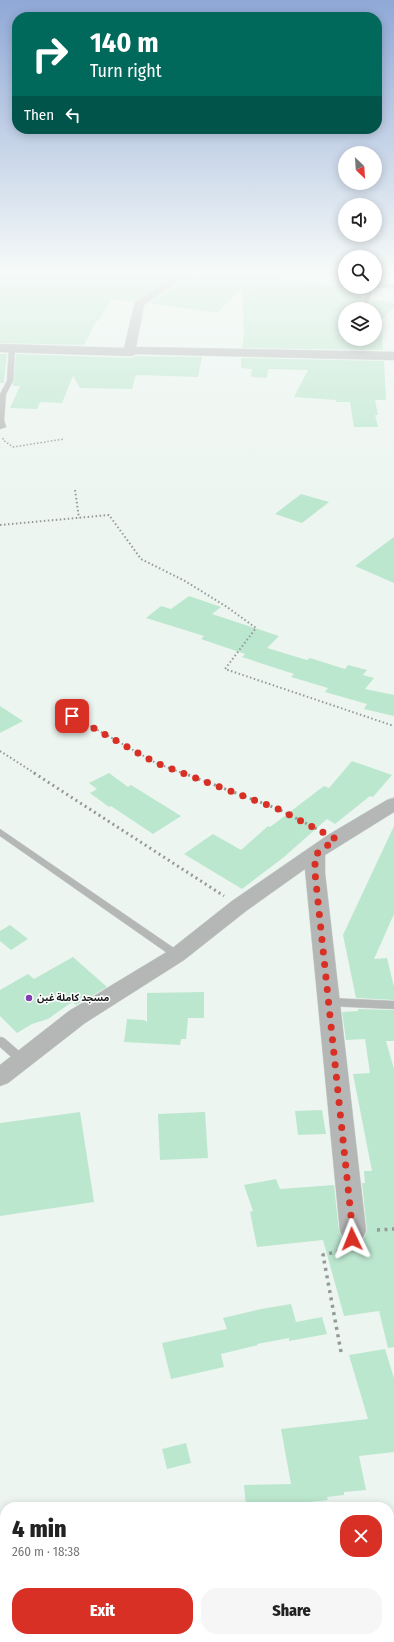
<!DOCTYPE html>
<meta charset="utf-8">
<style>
:root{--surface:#fff;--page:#f6f6f6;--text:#222;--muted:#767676;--accent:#d93025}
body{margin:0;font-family:"Fira Sans Condensed","Noto Sans Arabic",sans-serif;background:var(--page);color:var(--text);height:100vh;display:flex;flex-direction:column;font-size:15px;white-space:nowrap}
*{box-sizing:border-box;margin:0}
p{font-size:13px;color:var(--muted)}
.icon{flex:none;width:22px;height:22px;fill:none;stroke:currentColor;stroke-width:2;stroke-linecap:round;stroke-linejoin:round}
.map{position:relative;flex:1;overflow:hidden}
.side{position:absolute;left:0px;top:1502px;width:394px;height:140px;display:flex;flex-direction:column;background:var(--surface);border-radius:16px 16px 0 0;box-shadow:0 2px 10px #0003}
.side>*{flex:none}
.hud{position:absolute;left:12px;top:12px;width:370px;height:122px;border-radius:16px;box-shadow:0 2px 10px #0003;background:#00695c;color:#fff;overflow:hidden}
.needle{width:26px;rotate:155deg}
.fabs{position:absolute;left:338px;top:146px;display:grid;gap:8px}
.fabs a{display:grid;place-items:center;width:44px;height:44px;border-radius:50%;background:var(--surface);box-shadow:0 2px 10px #0003;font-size:20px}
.pin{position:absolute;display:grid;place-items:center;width:34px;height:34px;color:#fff;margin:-17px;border-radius:8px;box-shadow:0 2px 6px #0006}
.me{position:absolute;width:44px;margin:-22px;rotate:358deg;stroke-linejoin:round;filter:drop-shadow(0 0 3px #0008)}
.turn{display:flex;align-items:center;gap:14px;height:84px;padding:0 12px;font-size:18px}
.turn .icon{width:52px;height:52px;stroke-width:2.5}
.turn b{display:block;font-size:28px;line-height:34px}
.then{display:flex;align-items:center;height:38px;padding:0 12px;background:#0003;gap:8px;font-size:15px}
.round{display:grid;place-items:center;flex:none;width:42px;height:42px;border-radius:16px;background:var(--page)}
.head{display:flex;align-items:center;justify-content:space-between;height:68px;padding:0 12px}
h1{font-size:24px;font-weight:800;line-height:30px}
.button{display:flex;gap:8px;margin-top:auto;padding:8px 12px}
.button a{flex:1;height:46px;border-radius:16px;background:var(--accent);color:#fff;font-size:16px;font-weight:800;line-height:46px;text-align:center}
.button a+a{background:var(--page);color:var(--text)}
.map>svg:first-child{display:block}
</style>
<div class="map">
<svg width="394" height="1642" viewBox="0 0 394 1642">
<rect width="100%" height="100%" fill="#ecf5f0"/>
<g fill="#bce7cf">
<polygon points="0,273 48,273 50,276 55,277 61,273 164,273 175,275 133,302 112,299 98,321 96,321 84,345 0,343"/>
<polygon points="204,273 283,273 279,278 285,279 283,281 345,286 345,287 366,287 360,309 345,309 345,339 375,339 375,329 382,331 383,350 242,348 244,333 242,288 217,313 150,303 188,277 197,279"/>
<polygon points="371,299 394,303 394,307 375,327 375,309 369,309"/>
<polygon points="0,354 7,354 4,383 0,383"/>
<polygon points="16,354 131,358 136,356 202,357 198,377 136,375 132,389 80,388 73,376 62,403 40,402 37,409 10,408 20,386 13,386"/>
<polygon points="241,358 384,361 386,400 375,400 378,415 375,415 378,427 354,427 350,402 336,402 336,400 294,397 308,370 268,369 267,378 251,377 252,369 241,368"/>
<polygon points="301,494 329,502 302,523 275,514"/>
<polygon points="394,537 394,583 355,566"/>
<polygon points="189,596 221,607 212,614 279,636 267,648 307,660 310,658 345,669 348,665 367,670 363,675 374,678 365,689 394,695 394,716 364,709 367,704 325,692 328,688 291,677 294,674 242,657 245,654 201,639 204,636 146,618 161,606 171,609"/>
<polygon points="0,706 23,721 0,733"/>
<polygon points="352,761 392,775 373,797 370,796 335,824 327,819 284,857 242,889 184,854 213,834 241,850 268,826 270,827 324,786 329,788"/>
<polygon points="109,773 128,787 131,785 181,816 153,834 111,806 109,807 90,793 97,789 89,783"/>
<polygon points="394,826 394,914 374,959 387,958 394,987 394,1000 356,998 343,935"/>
<polygon points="10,925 28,939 11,950 0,941 0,931"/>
<polygon points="73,957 107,987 76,1005 72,1002 48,1019 32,1024 17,1033 0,1016 0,990 28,974 34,979"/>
<polygon points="204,992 204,1018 188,1018 186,1039 181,1039 180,1045 124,1042 127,1019 144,1020 147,1022 147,993"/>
<polygon points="358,1009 394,1010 394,1041 386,1041 394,1069 394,1347 388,1348 379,1311 344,1316 323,1240 257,1247 250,1212 253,1211 244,1185 276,1179 280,1189 334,1185 339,1231 343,1240 353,1243 363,1240 367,1231 362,1183 365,1183 364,1171 372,1171 353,1074 370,1073 365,1039 346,1040 342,1012 358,1011"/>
<polygon points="322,1110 326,1134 298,1135 295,1111"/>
<polygon points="80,1112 94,1202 0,1216 0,1123"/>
<polygon points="205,1112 208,1158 160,1160 158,1114"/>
<polygon points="291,1304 296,1322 322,1317 327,1334 289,1341 289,1338 257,1344 258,1345 221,1354 224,1367 171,1379 162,1343 227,1329 223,1318 261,1309"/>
<polygon points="385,1349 394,1378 394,1452 359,1456 366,1490 344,1492 344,1495 327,1497 328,1500 310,1502 311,1506 246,1507 244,1485 291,1484 281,1429 368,1419 349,1355"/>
<polygon points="186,1443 191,1463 167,1469 162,1449"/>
</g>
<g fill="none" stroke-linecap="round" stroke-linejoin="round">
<defs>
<g id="service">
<polygon points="381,283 394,285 394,289 381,287 372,289 367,309 361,309 368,287 375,287 375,285"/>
<polygon points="12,346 15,348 13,381 6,394 4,420 6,427 0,429 0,394 7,381 9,348"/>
<polygon points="0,829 181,953 182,955 181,957 173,957 0,836"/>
<polygon points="329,998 394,1001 394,1009 329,1006 325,1005 324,1002 325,999"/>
<polygon points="0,1037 4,1038 26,1057 27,1060 26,1063 22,1064 18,1063 0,1047"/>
</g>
<g id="minor">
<polygon points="49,273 60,273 55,276 50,275"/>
<polygon points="180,273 191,273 144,305 136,347 394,352 394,360 136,354 131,356 0,352 0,344 124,348 135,302"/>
<polygon points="394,798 394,812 325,855 325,873 366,1231 362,1239 353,1242 344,1239 340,1231 305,869 246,911 184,960 85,1023 8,1083 0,1086 0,1065 69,1011 170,950 232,901 328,835 387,800"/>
</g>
</defs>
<use href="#service" stroke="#cad2ce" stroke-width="1"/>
<use href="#minor" stroke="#cad2ce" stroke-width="1"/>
<polyline stroke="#949a97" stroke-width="1.5" stroke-dasharray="1.5 2" stroke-linecap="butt" points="3,438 3,440 13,447 64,439"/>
<g stroke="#949a97" stroke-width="2" stroke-dasharray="1.5 2.5" stroke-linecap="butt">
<polyline points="75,490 79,518"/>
<polyline points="0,525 109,515 141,559 185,581 227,607 256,628 225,669 394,726"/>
<polyline points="73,716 156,763 185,774"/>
<polyline points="0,751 36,774"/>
</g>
<g stroke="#949a97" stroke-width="3" stroke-dasharray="2 3.5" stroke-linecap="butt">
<polyline points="34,773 224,896"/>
<polyline points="183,773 278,809 317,829"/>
</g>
<g stroke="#949a97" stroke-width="3.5" stroke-dasharray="3 4.5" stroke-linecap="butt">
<polyline points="377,1230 394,1229"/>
<polyline points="341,1352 323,1255 343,1250"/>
</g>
<use href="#service" fill="#b4b7b5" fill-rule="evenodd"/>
<use href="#minor" fill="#b4b7b5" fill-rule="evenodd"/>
</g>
<linearGradient id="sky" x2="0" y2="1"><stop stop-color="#8fa8d6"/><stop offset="0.54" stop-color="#f6faf8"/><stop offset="1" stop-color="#f6faf8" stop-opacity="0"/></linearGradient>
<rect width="394" height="502" fill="url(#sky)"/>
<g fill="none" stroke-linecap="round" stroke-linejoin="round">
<polyline stroke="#d93025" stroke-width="7" stroke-dasharray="0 12.6" points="72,716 156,763 278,809 336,839 315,855 315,873 351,1216 352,1239"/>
</g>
<circle fill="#823fb3" stroke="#fff" stroke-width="1.5" cx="29" cy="998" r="4"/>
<g text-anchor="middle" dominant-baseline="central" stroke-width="3" stroke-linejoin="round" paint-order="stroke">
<g font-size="10" font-weight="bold" fill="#1a1c1b" stroke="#fff" text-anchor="start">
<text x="37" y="998">مسجد كاملة غبن</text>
</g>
</g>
</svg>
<div class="fabs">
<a><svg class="needle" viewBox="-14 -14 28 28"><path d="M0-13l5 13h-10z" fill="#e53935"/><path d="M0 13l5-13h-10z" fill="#767676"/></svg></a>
<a><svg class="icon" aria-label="sound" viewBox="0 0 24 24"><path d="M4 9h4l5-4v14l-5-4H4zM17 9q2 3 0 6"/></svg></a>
<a><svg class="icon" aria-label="search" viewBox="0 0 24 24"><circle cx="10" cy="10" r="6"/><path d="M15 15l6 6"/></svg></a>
<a><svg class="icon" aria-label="layers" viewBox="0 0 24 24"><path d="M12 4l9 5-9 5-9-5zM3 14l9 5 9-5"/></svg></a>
</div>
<div class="pin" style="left:72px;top:716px;background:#d93025"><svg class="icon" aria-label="arrive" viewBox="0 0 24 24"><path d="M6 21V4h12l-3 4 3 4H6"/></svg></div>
<svg class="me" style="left:352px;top:1239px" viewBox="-20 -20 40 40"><path d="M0-17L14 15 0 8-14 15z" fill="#d93025" stroke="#fff" stroke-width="4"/></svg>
<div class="hud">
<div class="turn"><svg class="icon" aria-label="right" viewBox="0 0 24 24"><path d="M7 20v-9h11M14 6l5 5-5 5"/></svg><div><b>140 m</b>Turn right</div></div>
<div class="then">Then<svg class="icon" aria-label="left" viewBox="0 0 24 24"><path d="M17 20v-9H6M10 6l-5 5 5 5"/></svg></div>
</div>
<section class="side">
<div class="head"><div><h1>4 min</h1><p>260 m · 18:38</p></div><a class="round" style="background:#d93025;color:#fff"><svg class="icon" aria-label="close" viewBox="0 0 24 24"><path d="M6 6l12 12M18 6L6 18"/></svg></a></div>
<div class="button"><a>Exit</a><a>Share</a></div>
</section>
</div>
